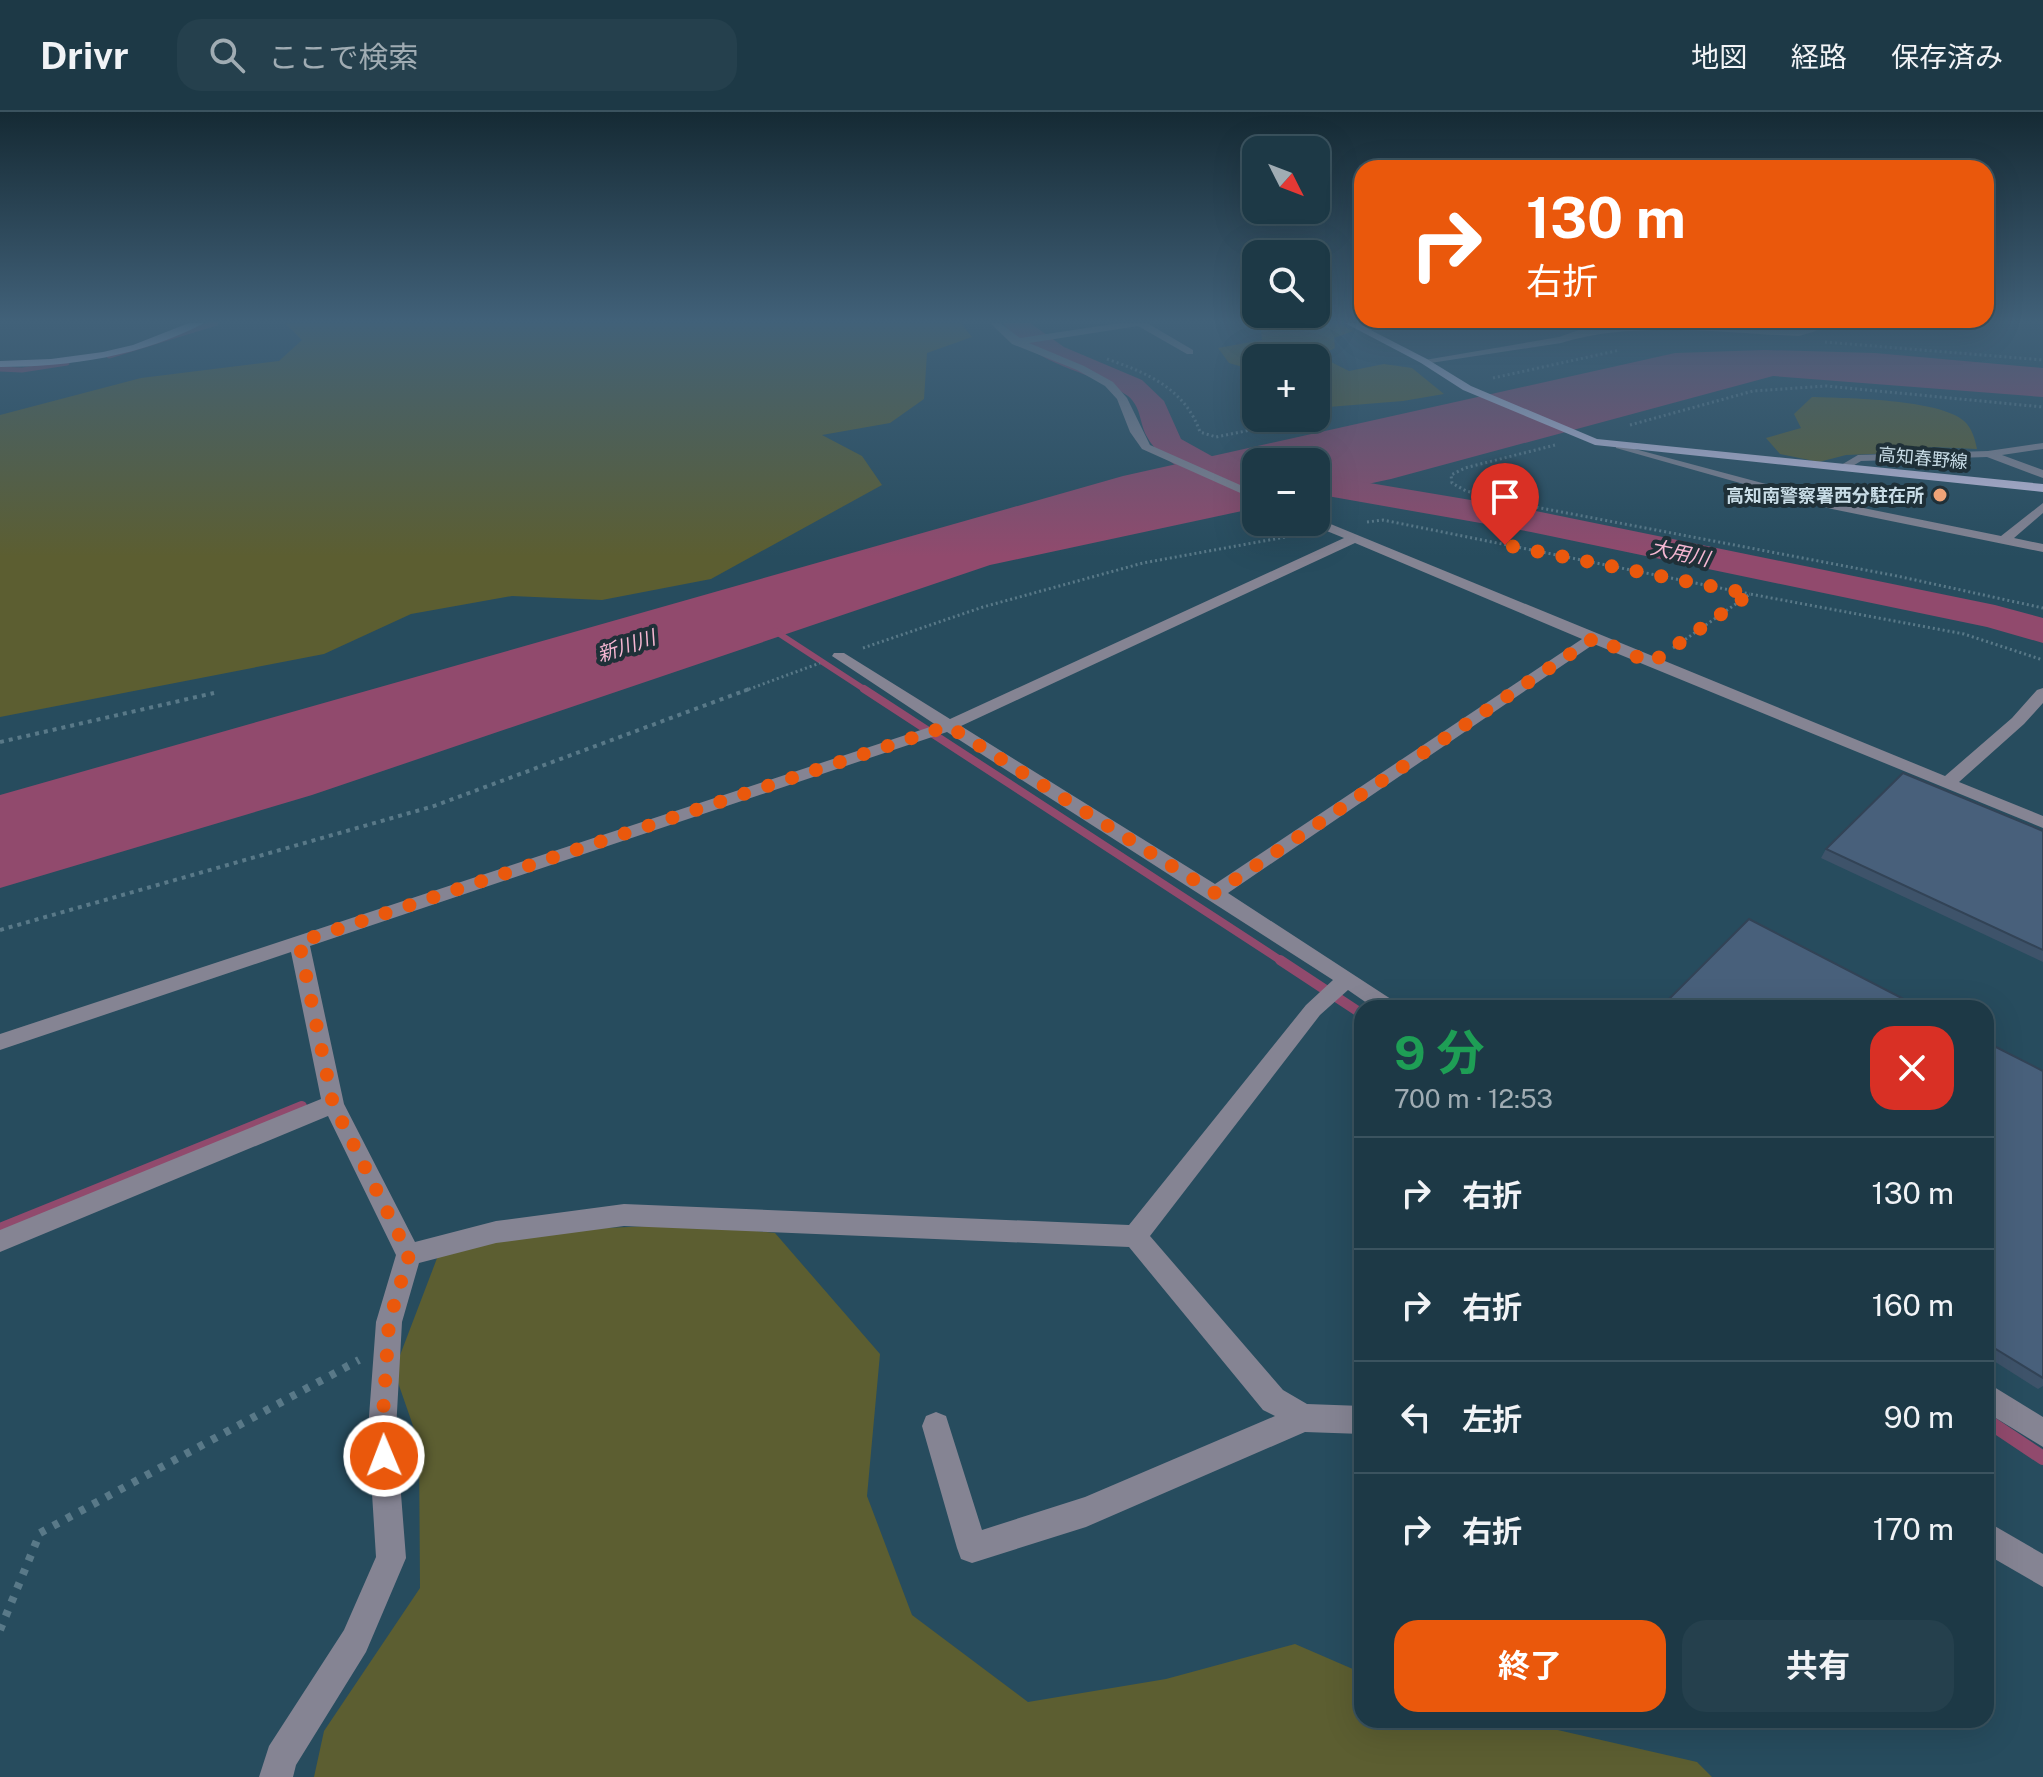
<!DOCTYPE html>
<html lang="ja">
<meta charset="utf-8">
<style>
:root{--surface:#1d3946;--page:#25404d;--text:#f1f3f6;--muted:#a0acb3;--line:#3b535f;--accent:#ea580c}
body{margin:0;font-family:"Public Sans","Noto Sans JP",sans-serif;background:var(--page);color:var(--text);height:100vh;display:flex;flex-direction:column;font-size:30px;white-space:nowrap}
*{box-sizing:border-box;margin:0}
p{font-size:26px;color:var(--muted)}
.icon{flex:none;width:44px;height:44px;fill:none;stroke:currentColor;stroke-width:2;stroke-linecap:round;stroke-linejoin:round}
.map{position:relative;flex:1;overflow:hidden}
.sheet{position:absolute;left:1354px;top:888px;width:640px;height:728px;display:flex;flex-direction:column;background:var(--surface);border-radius:24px;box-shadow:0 8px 32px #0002,0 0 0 2px var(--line)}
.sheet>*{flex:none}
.hud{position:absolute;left:1354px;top:48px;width:640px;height:168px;border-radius:24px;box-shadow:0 8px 32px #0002,0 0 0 2px var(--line);background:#ea580c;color:#fff;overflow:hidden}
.needle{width:52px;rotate:132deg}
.fabs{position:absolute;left:1242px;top:24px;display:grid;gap:16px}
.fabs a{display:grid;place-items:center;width:88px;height:88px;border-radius:16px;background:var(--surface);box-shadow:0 8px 32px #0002,0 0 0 2px var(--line);font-size:40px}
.pin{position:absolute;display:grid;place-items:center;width:68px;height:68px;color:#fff;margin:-82px -34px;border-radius:50% 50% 50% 0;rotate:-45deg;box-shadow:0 0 8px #0007}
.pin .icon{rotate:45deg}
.me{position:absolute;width:88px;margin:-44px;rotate:359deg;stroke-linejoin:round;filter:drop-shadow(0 0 6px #0008)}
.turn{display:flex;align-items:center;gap:28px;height:168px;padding:0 40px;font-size:36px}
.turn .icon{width:104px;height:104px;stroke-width:2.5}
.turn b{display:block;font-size:56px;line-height:68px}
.round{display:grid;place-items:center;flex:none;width:84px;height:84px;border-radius:24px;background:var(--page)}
.head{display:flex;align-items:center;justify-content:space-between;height:136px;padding:0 40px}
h1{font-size:48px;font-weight:700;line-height:60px;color:#1e9e55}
.primary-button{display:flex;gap:16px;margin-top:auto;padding:16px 40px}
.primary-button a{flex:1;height:92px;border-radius:24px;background:var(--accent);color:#fff;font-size:32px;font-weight:700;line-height:92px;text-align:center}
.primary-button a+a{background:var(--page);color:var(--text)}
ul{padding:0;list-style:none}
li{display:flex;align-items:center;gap:24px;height:112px;padding:0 40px;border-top:2px solid var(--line)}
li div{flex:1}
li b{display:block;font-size:30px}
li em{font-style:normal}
header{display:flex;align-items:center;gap:48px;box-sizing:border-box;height:112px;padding:0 40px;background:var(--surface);border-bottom:2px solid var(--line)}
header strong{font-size:38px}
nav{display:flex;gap:44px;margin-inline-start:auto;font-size:28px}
.search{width:560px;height:72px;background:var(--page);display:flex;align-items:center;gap:20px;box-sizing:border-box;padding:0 28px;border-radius:24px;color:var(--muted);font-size:30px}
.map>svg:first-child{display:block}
</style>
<header>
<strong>Drivr</strong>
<div class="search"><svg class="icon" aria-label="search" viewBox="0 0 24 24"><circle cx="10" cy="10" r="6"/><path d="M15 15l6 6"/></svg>ここで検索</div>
<nav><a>地図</a><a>経路</a><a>保存済み</a></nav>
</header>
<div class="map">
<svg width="2043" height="1665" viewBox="0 0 2043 1665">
<rect width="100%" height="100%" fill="#274c5e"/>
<g fill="#5c5e31">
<polygon points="285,211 961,211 972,225 927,241 924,287 890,311 822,323 862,344 882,373 711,467 602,488 512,484 411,502 324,542 0,605 0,303 141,266 279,249 302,228"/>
<polygon points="1242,211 1339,212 1353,219 1334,226 1335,236 1319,244 1349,259 1384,252 1412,256 1444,282 1403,289 1316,296 1316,246 1256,246 1256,259 1229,251 1218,236 1262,228 1261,218"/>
<path d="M1812,285C1846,286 1939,287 1964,309C1972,316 1975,327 1977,337L1933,335L1898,341L1846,343L1819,350L1780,342L1766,326L1801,316L1794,302Z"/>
<polygon points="693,1112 775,1121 880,1242 867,1384 912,1503 1028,1590 1166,1567 1295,1532 1362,1561 1362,1608 1514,1608 1697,1650 1712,1665 314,1665 324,1619 420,1476 419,1331 394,1259 439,1141 519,1120"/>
</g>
<polygon fill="#914a6d" points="1765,238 1875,241 2043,256 2043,285 1773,264 1391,367 1316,383 1316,350 1256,350 1256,396 990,453 312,683 0,776 0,683 1123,364 1675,241"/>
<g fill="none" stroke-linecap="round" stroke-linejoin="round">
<g stroke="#914a6d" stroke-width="5">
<polyline points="109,244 216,211"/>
<polyline points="0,257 22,258 67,251"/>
</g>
<polyline stroke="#914a6d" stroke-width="6" points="775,519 867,579"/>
<polyline stroke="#914a6d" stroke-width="8" points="864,577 1283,850"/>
<g stroke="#914a6d" stroke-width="10">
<polyline points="1280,848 1362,902"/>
<polyline points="0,1116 302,994"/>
</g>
<polyline stroke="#914a6d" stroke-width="14" points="1986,1308 2043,1346"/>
<g fill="#914a6d" fill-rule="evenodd">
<path d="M1003,211H1030L1064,235L1142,268L1164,289L1181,327L1217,347L1256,357V377C1218,372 1165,360 1146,323C1139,308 1141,295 1128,284C1088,257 1033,254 1003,211Z"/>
<polygon points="1316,362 1531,398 1995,493 2043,506 2043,531 1987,515 1531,420 1316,382"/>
</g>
<g stroke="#597988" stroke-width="3" stroke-dasharray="2 3" stroke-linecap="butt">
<polyline points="1825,230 2043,248"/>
<path d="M1107,247C1148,261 1185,277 1200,320L1216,325L1310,306"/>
<polyline points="1493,266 1620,238"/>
<polyline points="1630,313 1753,279 1826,274 2043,295"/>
<polyline points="1555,333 1465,356 1451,363 1452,371 1466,379 1525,393 1897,464 2043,496"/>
<polyline points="1367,410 1383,408 1750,482"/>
<polyline points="863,536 983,495 1143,451 1302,422"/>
<polyline points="1673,536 1750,482 1964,522 2043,548"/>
<polyline points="744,579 820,551"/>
</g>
<g stroke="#597988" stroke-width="4" stroke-dasharray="4 5" stroke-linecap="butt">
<polyline points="0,630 214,581"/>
<polyline points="0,818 434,694 749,577"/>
</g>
<polyline stroke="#597988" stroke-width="8" stroke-dasharray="6 9" stroke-linecap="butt" points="0,1518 40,1421 359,1248"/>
<g fill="#858493" fill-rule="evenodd">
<polygon points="990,211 1000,211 1020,226 1120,211 1147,211 1193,238 1193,242 1187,242 1138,214 1029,231 1084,254 1113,270 1127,286 1150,333 1256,380 1256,388 1142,337 1130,320 1117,287 1105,274 1077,258 1012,232"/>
<path d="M1640,211L1799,218L1806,217L1805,211H1814L1816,219L1799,224C1724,221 1633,208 1561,231L1424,252L1419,249L1559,225L1579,218Z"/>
<polygon points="2043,331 2043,337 2002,343 2043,358 2043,366 1987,345 1861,349 1846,358 1836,356 1858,343 1988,339"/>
<polygon points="1616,332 1834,390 2001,424 2043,391 2043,401 2014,426 2043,432 2043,440 1832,397 1616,336"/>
<path d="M1316,406L1945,664L2012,606L2037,578L2043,576V591L2024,612L1959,670L2043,704V716L1594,532L1228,781L1397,891L1401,896H1374L1348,878L1320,903L1150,1124L1283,1278L1307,1292L1362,1294V1322L1305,1320L1086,1415L972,1451L961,1447L957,1436L922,1314L926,1304L936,1300L946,1304L982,1418L1085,1385L1275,1304L1263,1298L1129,1135L624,1114L496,1131L419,1151L402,1210L396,1318L406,1446L366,1540L296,1653L293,1665H259L269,1634L344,1518L376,1445L368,1318L376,1210L396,1143L328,1004L0,1140V1118L321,987L291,840L0,938V922L936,613L832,544L834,541H844L950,607L1344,426L1312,413L1310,410H1316ZM1355,431L1582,527L1215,772L961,614ZM947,620L1333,868L1306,893L1129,1113L624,1092L496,1109L415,1130L344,992L310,834Z"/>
<polygon points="1986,1270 2043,1305 2043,1335 1986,1300"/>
<polygon points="1986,1409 2043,1442 2043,1475 1986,1442"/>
</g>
<g fill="#c2bede" fill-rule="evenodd">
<path d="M189,211H204C143,244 69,255 0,255V249L51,247L103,240L133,233Z"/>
<polygon points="1345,211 1357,211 1427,247 1471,274 1597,327 2043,372 2043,380 1595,333 1463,278 1421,251"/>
</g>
</g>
<g fill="#3e536a">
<polygon points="2043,719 2043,850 1821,746 1826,737"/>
<polygon points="1986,930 2043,959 2043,1274 2038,1277 1986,1244"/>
</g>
<g fill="#48607b" stroke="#324356" stroke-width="2">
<polygon points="1903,661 2043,719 2043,838 1826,737"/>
<polygon points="1749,807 1921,896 1660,896"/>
<polygon points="1986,930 2043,959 2043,1266 1986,1231"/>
</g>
<linearGradient id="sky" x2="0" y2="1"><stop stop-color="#152a34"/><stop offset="0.47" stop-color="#416179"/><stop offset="1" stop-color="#416179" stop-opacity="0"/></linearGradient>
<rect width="2043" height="445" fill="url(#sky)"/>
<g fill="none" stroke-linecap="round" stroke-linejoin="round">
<polyline stroke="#ea580c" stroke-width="14" stroke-dasharray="0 25.2" points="384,1344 382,1318 389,1210 409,1143 333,992 299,830 948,614 1215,781 1594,526 1651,551 1750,482 1505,433"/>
</g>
<circle fill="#efa377" stroke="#1f3038" stroke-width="3" cx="1940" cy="383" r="8"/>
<g text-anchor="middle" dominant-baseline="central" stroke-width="8" stroke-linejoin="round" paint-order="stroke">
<g font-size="18" fill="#c8dce6" stroke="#1f3038">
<text transform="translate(1923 346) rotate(5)">高知春野線</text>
</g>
<g font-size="18" font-weight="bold" fill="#c8dce6" stroke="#1f3038" text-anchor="end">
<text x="1924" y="383">高知南警察署西分駐在所</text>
</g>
<g font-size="20" font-style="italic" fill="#f6b7d2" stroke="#1f3038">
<text transform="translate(1680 441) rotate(12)">大用川</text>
<text transform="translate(626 534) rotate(-18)">新川川</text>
</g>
</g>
</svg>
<div class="fabs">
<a><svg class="needle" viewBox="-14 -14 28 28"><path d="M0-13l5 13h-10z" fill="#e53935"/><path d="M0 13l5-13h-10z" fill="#a0acb3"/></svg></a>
<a><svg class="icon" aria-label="search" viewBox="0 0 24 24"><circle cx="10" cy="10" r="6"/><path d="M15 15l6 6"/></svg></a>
<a>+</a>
<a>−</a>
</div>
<div class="pin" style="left:1505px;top:433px;background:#d93025"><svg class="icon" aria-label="arrive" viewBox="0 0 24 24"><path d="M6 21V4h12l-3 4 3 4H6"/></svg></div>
<svg class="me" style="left:384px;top:1344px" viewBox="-20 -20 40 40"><circle r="17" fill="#ea580c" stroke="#fff" stroke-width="3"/><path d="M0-11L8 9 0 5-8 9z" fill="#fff"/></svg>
<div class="hud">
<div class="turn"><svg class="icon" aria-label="right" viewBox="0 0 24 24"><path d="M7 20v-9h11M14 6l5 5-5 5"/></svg><div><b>130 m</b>右折</div></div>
</div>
<section class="sheet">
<div class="head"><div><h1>9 分</h1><p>700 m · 12:53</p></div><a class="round" style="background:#d93025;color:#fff"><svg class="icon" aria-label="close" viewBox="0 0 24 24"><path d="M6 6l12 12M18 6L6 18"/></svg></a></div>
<ul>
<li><svg class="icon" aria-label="right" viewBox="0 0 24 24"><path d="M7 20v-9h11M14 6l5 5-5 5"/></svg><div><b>右折</b></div><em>130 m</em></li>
<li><svg class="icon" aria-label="right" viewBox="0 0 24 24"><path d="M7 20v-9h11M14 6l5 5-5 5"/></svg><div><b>右折</b></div><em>160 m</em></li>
<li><svg class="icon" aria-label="left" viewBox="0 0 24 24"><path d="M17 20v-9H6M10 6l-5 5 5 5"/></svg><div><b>左折</b></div><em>90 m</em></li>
<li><svg class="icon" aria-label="right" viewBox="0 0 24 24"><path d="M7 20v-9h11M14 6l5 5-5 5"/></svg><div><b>右折</b></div><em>170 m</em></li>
</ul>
<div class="primary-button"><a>終了</a><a>共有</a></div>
</section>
</div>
